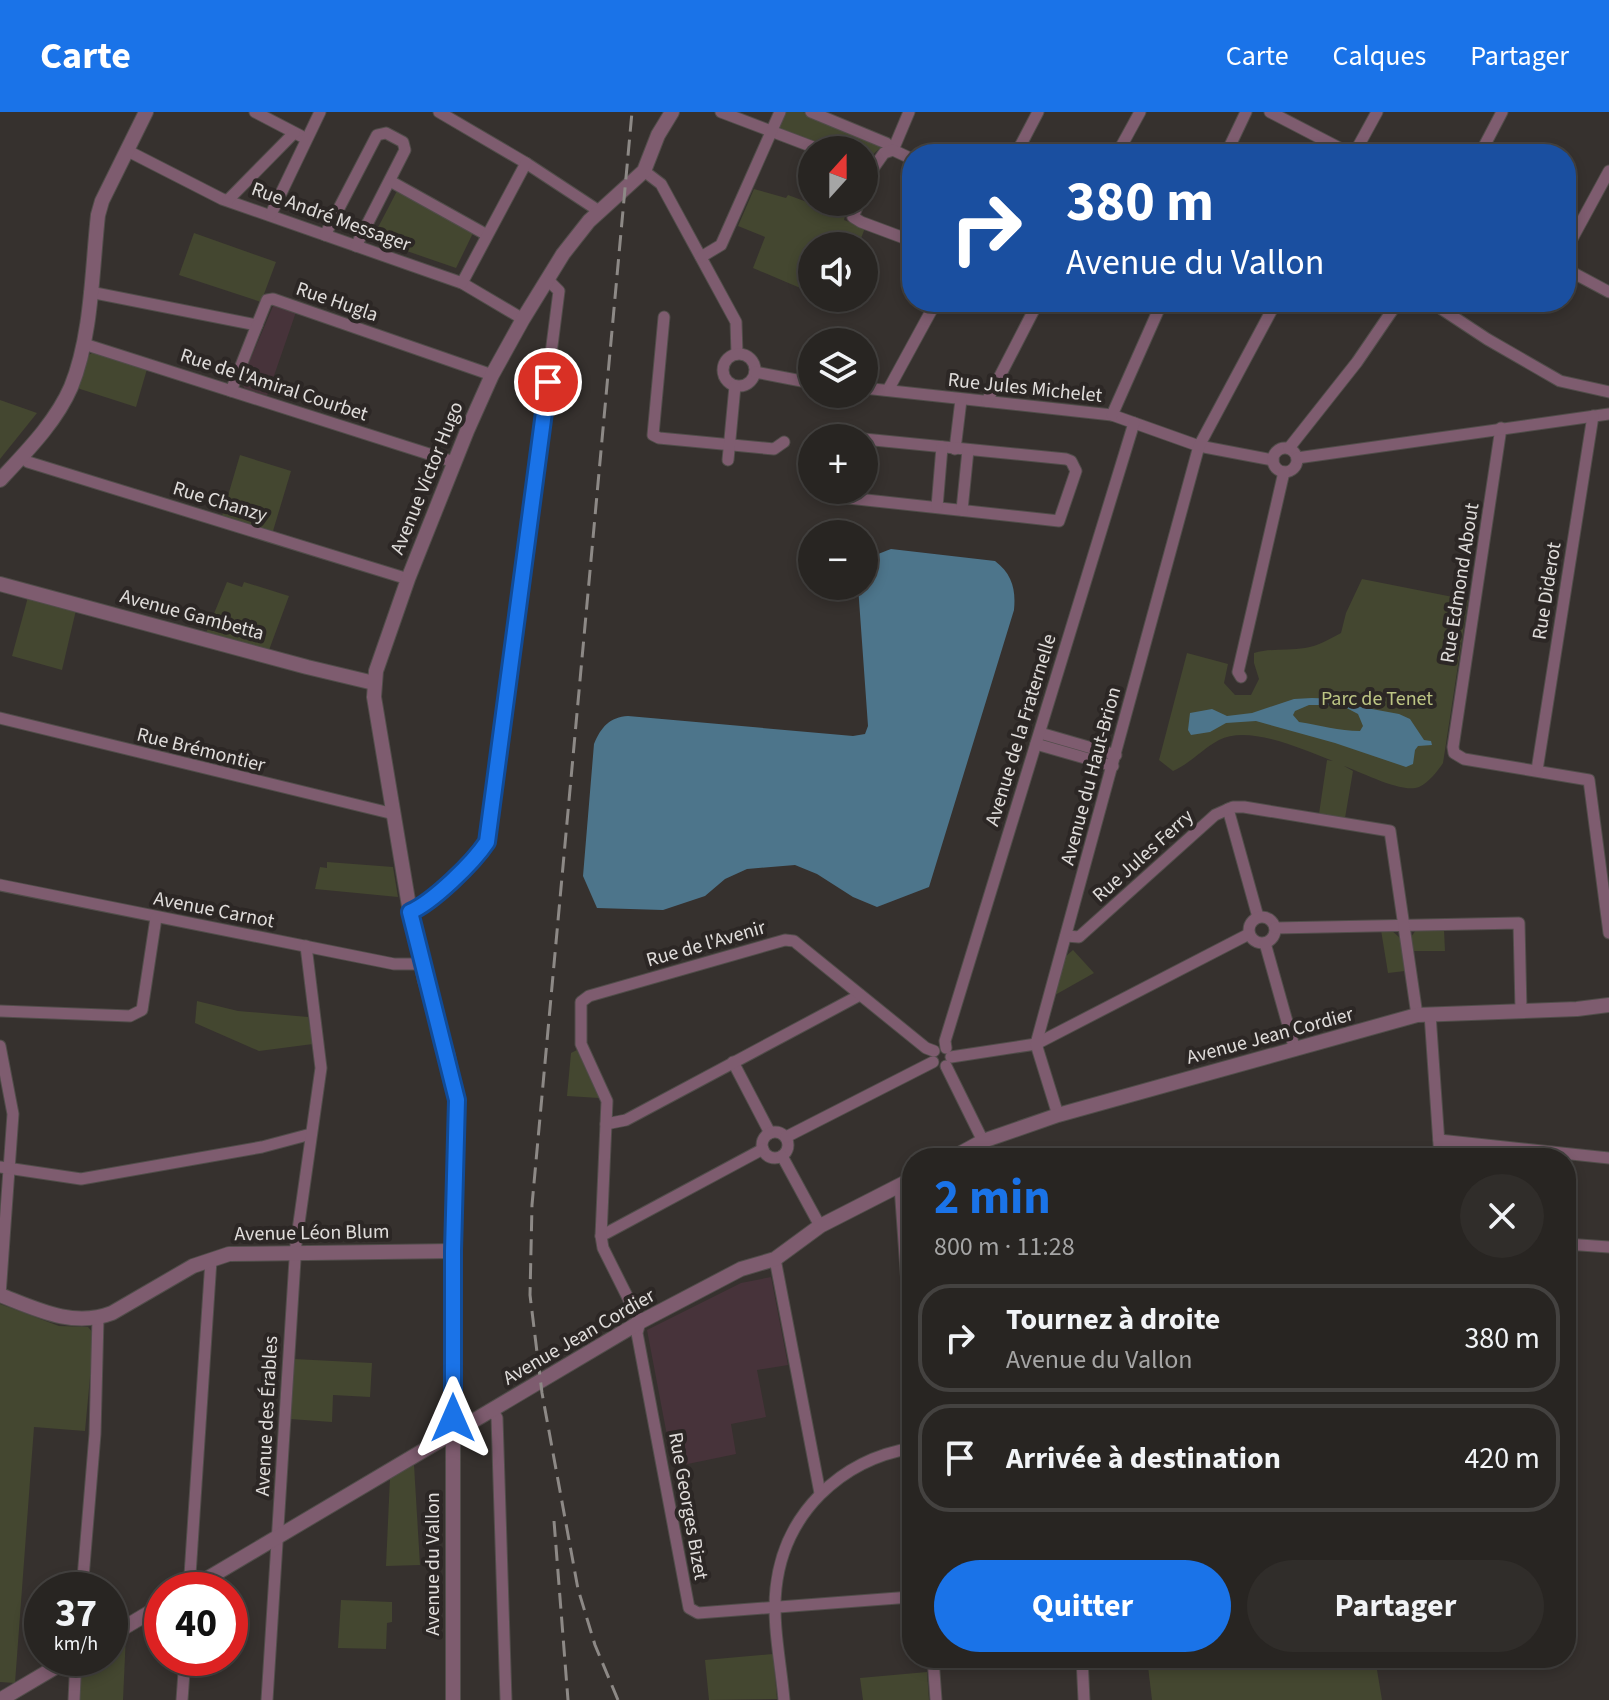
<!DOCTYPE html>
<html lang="fr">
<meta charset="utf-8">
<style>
:root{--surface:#282522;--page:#302d2a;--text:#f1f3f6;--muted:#a5a5a5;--line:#444240;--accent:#1a73e8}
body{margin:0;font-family:"Source Sans 3",sans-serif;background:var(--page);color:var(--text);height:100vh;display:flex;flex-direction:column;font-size:30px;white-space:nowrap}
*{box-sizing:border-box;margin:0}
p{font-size:26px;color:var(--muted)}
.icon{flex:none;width:44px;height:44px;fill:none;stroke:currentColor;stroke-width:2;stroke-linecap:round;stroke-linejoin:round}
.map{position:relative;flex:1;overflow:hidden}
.sheet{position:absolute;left:902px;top:1036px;width:674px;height:520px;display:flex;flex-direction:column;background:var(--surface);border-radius:32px;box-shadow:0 4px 12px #0003,0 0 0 2px var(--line)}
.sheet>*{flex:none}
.guide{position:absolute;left:902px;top:32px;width:674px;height:168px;border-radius:32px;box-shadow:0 4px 12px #0003,0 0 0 2px var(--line);background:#1a4fa0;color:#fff;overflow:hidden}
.needle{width:52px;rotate:21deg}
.fabs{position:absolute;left:798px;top:24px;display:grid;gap:16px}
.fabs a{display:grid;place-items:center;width:80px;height:80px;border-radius:50%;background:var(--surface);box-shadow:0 4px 12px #0003,0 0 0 2px var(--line);font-size:40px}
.speed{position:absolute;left:24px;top:1460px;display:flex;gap:16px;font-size:40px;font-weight:700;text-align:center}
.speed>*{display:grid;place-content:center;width:104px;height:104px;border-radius:50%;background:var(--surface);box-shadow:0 4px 12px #0003,0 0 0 2px var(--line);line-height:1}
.speed small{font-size:20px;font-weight:400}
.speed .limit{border:12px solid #d22;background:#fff;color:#111}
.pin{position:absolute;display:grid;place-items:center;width:68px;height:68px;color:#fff;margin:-34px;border:4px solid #fff;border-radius:50%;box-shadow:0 2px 8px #0007}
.me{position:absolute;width:88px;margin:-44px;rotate:0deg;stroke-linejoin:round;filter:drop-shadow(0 0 6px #0008)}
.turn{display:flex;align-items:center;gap:28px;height:168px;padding:0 32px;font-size:36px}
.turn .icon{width:104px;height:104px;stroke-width:2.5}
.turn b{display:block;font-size:56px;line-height:68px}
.round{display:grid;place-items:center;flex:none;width:84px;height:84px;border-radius:42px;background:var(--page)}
.overview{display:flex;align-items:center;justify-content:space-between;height:136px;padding:0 32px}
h1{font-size:48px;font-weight:700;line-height:60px;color:var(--accent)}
.primary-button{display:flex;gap:16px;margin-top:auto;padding:16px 32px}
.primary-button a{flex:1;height:92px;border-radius:48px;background:var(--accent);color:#fff;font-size:32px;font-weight:700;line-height:92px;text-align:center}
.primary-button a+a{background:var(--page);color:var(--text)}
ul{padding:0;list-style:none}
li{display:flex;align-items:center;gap:24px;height:108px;margin:0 16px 12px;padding:0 16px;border:4px solid var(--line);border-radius:32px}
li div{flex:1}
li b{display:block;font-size:30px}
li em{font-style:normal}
header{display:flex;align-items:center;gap:48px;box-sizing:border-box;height:112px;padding:0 40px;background:var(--accent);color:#fff}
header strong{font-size:38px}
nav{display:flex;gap:44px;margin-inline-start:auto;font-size:28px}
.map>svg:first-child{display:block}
</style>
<header>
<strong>Carte</strong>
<nav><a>Carte</a><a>Calques</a><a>Partager</a></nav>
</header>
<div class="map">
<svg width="1609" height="1588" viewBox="0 0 1609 1588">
<rect width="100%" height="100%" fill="#36312e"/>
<g fill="#47333a">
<polygon points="274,192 296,200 267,284 244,276 241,269"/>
<polygon points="771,1165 788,1253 757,1258 766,1305 731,1312 736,1342 673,1355 647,1218 741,1171"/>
</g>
<g fill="#444730">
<polygon points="785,0 803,0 883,33 864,51 864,38 825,38 777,19"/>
<polygon points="754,77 786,86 788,83 845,104 844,108 865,116 858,134 812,134 812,181 753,156 765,125 738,114"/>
<polygon points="397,79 473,121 456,156 372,127"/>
<polygon points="194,121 276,150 261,190 179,163"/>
<polygon points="94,240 147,257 136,295 77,276 87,244"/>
<polygon points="0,288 37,301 0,347"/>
<polygon points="240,343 291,359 273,419 222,404"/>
<path d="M1362,467L1468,488L1443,651C1437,660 1429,670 1419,675C1403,682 1361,660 1344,654L1353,659L1345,706L1319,702L1327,648L1333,649C1304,638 1249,612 1219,628C1202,637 1191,651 1173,659L1159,648L1187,541L1228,552L1224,571L1235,583H1251L1259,567L1254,551V541C1271,536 1288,539 1305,536C1318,534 1330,527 1341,521L1346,501Z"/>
<polygon points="227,470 242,475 244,470 289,484 269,538 206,521"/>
<polygon points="28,485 76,498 62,558 12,544"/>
<polygon points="327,750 393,755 398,785 315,777 320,755 327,756"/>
<polygon points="1381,818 1391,818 1400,826 1405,859 1388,861"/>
<polygon points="1416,818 1444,818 1445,839 1413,839 1411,825"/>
<polygon points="1073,838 1094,861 1055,883 1065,845"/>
<polygon points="197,889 238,899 308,905 313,932 259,939 195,911"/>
<polygon points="577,938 599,986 567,984 571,941"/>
<polygon points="0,1192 59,1214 88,1215 94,1222 85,1319 34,1315 15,1571 0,1570"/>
<polygon points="294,1247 372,1251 370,1285 333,1283 332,1310 290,1307"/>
<polygon points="414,1353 420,1453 386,1454 390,1366"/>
<polygon points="341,1488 392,1490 392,1510 387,1511 386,1537 338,1536"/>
<polygon points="126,1522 123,1588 79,1588 81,1548 110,1546 110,1531"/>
<polygon points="773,1542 777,1587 709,1588 705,1548"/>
<polygon points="1147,1546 1375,1546 1382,1588 1152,1588"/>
<polygon points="927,1560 929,1588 863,1588 860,1566"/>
</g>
<g fill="#4d758b" fill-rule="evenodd">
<path d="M891,437L995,449C1012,462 1016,477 1014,498L929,775L877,795L853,785L817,762L795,753L747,757L725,767L705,784L663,798L597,796L583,764L594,632C601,615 610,605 628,604L853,624L865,622L868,614L858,474H864C864,450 868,445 891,437Z"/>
<path d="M1312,586L1339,587L1361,595L1399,602L1410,607L1424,628L1431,629L1432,633L1418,634L1415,638L1413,652L1406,655L1335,631L1256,609L1226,611L1210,620L1191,623L1188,618L1190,601L1212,597L1227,604L1252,601L1294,587ZM1309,593H1341L1358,602L1363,614L1360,619C1339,619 1320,613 1299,610L1293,603L1295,599Z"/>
</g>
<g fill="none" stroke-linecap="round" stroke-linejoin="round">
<defs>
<g id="minor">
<polyline points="255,0 301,24"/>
<polyline points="439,0 526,51 599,99"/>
<polyline points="721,0 821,38"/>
<polyline points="811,0 886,31 893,38 909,0"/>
<polyline points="1270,0 1351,42"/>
<polyline points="126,38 222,87 462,171 523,207"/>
<polyline points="1016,42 1038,0"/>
<polyline points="1117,42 1140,0"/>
<polyline points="1226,42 1246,0"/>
<polyline points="1354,42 1377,0"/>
<polyline points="1480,42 1502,0"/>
<polyline points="864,55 872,58 884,41 893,38 912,47"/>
<polyline points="644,59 661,72 736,210 737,242"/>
<polyline points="390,69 487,123"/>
<polyline points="864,77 872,58"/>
<polyline points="228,88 294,21"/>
<polyline points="859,90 853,105 861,110 912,129"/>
<polyline points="271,102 320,0"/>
<polyline points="325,123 377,23 386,21 403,30 405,38 356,134"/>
<polyline points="1566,138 1609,59"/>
<polyline points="701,145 721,133 780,0"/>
<polyline points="1566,157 1609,180"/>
<polyline points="462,171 526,51"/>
<polyline points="90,180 257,213 267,188 273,187 492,263"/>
<polyline points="1431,190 1487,227 1560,269 1609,280"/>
<polyline points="664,205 653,323 659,326 774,337 784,330"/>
<polyline points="84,232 454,350"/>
<circle cx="739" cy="258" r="16"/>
<polyline points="755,260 812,271"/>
<polyline points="864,276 1112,303 1199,334 1273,348"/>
<polyline points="888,278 936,190"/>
<polyline points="231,279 257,213"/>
<polyline points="987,289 1038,190"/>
<polyline points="1112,303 1162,190"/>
<polyline points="1501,316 1453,635 1454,641 1464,647 1589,668 1609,821"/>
<polyline points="842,326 857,326"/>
<circle cx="1285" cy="348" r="12"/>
<polyline points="1289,336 1357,250 1398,190"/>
<polyline points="955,337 961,288"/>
<polyline points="22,345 28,350 408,467"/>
<polyline points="1297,346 1609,302"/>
<polyline points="728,348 735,274"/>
<polyline points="843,378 848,386 1059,409 1076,359 1071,349 1066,347 864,327"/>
<polyline points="937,395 942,335"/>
<polyline points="962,398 968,338"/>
<polyline points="1241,565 1238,560 1284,360"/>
<polyline points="0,606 394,702"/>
<polyline points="1040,621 1116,643"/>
<polyline points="1036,632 1113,654"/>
<polyline points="1537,658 1593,304"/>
<polyline points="1228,697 1258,805"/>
<polyline points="0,773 394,852 421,852"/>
<path d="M410,800C428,793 467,756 480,741C486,733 488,726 490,717L559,179L547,167"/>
<circle cx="1262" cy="818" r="13"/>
<polyline points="1275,816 1519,811 1521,898"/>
<polyline points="1066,824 1079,825 1215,703 1233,695 1244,695 1390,719 1417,903"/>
<polyline points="1265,831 1295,938"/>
<polyline points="0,899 130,904 142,898 156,806"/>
<polyline points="1430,902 1440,1046"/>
<polyline points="0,934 13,1002 0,1183"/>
<polyline points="946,936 945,929 1134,311"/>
<polyline points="951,945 1036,932 1249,822"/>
<polyline points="733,950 770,1021"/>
<polyline points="946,954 983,1029 981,1046"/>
<polyline points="1058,1003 1036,932 1199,334 1276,190"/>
<polyline points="606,1012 626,1008 860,883"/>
<circle cx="775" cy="1033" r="13"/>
<polyline points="786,1025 933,950"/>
<polyline points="1439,1028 1609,1046"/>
<polyline points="782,1044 820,1114"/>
<polyline points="0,1055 81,1067 262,1035 311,1022"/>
<polyline points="900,1074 912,1242"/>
<polyline points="601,1124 763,1037"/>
<polyline points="1566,1132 1609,1135"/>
<polyline points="775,1147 820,1381"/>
<polyline points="493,1299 497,1306 506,1588"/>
<polyline points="82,1478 95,1322 98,1206"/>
<polyline points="189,1478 211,1148"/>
<polyline points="911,1485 698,1501 689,1496 637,1221 640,1210 603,1136 601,1124 607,989 581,932 581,890 589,884 785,828 794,829 926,936 934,939"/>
<polyline points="933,1546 936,1588"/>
<polyline points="1082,1546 1084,1588"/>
<polyline points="74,1588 76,1546"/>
<polyline points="182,1588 185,1546"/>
<polyline points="267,1588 296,1132 321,956 306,834"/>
<path d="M784,1588C781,1552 772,1512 776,1476C784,1402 840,1348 912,1336"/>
</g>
<g id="tertiary">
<path d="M0,368C26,340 56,310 71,275C92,224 92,157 98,103L102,89L146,0"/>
<polyline points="0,472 307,555 374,571"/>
<polyline points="952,1046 983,1029 1058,1003 1417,903 1577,897 1609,893"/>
<path d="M0,1183C36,1197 73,1216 112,1201L193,1154L229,1142L453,1139"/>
<polyline points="188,1478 640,1210 741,1157 775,1147 820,1114 912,1067"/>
<polyline points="110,1524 162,1493"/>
<polyline points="0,1588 71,1546"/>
<polyline points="453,1588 453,1139 457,988 448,944 425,868 410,800 374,585 376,559 408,467 467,319 492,263 523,207 563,142 589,109 644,59 658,23 672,0"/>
</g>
</defs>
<use href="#minor" stroke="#514d4a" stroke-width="13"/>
<use href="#tertiary" stroke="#514d4a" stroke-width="16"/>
<use href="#minor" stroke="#7e5c6f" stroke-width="11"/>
<use href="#tertiary" stroke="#7e5c6f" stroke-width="14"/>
<g stroke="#8d8986" stroke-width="3" stroke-dasharray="16 8" stroke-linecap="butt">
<polyline points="554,1409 568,1588"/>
<polyline points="618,1588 595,1533 578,1477 542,1281 530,1183 532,1093 632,0"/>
</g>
</g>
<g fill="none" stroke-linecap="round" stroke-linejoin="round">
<defs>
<path id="route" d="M453,1306V1139L457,988L410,800C433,790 473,751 487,730L548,270"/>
</defs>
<use href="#route" stroke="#114b97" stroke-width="20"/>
<use href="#route" stroke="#1a73e8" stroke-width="14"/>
</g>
<g text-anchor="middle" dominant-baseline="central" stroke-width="8" stroke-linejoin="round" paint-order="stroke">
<g font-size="20" fill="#e0dddb" stroke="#2c2725">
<text transform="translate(331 105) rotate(20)">Rue André Messager</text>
<text transform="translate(337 190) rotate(19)">Rue Hugla</text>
<text transform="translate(274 273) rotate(18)">Rue de l'Amiral Courbet</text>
<text transform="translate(1025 276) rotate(6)">Rue Jules Michelet</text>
<text transform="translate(427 366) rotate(-68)">Avenue Victor Hugo</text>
<text transform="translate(220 390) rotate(17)">Rue Chanzy</text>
<text transform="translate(1460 471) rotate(-81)">Rue Edmond About</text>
<text transform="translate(1547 479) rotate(-81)">Rue Diderot</text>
<text transform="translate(192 503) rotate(15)">Avenue Gambetta</text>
<text transform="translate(1021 618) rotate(-73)">Avenue de la Fraternelle</text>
<text transform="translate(201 638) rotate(14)">Rue Brémontier</text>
<text transform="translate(1091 664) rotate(-75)">Avenue du Haut-Brion</text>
<text transform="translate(1143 744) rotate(-42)">Rue Jules Ferry</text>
<text transform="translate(214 798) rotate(11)">Avenue Carnot</text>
<text transform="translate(706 832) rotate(-16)">Rue de l'Avenir</text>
<text transform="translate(1270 924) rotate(-15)">Avenue Jean Cordier</text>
<text transform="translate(312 1121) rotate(-1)">Avenue Léon Blum</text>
<text transform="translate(579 1225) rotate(-30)">Avenue Jean Cordier</text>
<text transform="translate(267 1304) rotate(-87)">Avenue des Érables</text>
<text transform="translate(688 1394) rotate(80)">Rue Georges Bizet</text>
<text transform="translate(433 1452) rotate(-90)">Avenue du Vallon</text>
</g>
<g font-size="20" fill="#bdc584" stroke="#2c2725">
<text x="1377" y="587">Parc de Tenet</text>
</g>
</g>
</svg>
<div class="fabs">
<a><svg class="needle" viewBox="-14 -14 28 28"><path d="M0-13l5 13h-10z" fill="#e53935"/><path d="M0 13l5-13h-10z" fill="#a5a5a5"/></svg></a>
<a><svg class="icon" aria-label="sound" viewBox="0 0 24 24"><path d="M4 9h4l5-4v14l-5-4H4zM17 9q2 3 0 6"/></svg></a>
<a><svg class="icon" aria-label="layers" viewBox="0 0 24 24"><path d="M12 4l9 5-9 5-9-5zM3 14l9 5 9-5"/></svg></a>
<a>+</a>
<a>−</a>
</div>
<div class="speed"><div>37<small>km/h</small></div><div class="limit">40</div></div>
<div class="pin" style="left:548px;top:270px;background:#d93025"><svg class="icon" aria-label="arrive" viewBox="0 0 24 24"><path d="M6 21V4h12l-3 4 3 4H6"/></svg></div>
<svg class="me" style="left:453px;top:1306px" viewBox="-20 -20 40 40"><path d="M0-17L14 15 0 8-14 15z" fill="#1a73e8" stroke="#fff" stroke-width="4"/></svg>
<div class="guide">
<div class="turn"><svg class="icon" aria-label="right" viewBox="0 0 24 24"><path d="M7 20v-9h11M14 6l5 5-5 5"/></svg><div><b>380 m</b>Avenue du Vallon</div></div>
</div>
<section class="sheet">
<div class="overview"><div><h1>2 min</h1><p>800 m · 11:28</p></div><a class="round"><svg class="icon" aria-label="close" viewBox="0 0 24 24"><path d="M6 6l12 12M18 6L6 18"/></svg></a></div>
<ul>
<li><svg class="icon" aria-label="right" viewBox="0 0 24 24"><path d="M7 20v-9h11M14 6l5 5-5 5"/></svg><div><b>Tournez à droite</b><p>Avenue du Vallon</p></div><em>380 m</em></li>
<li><svg class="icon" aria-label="arrive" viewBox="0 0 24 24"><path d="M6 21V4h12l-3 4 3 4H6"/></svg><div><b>Arrivée à destination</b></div><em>420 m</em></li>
</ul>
<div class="primary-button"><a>Quitter</a><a>Partager</a></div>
</section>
</div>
